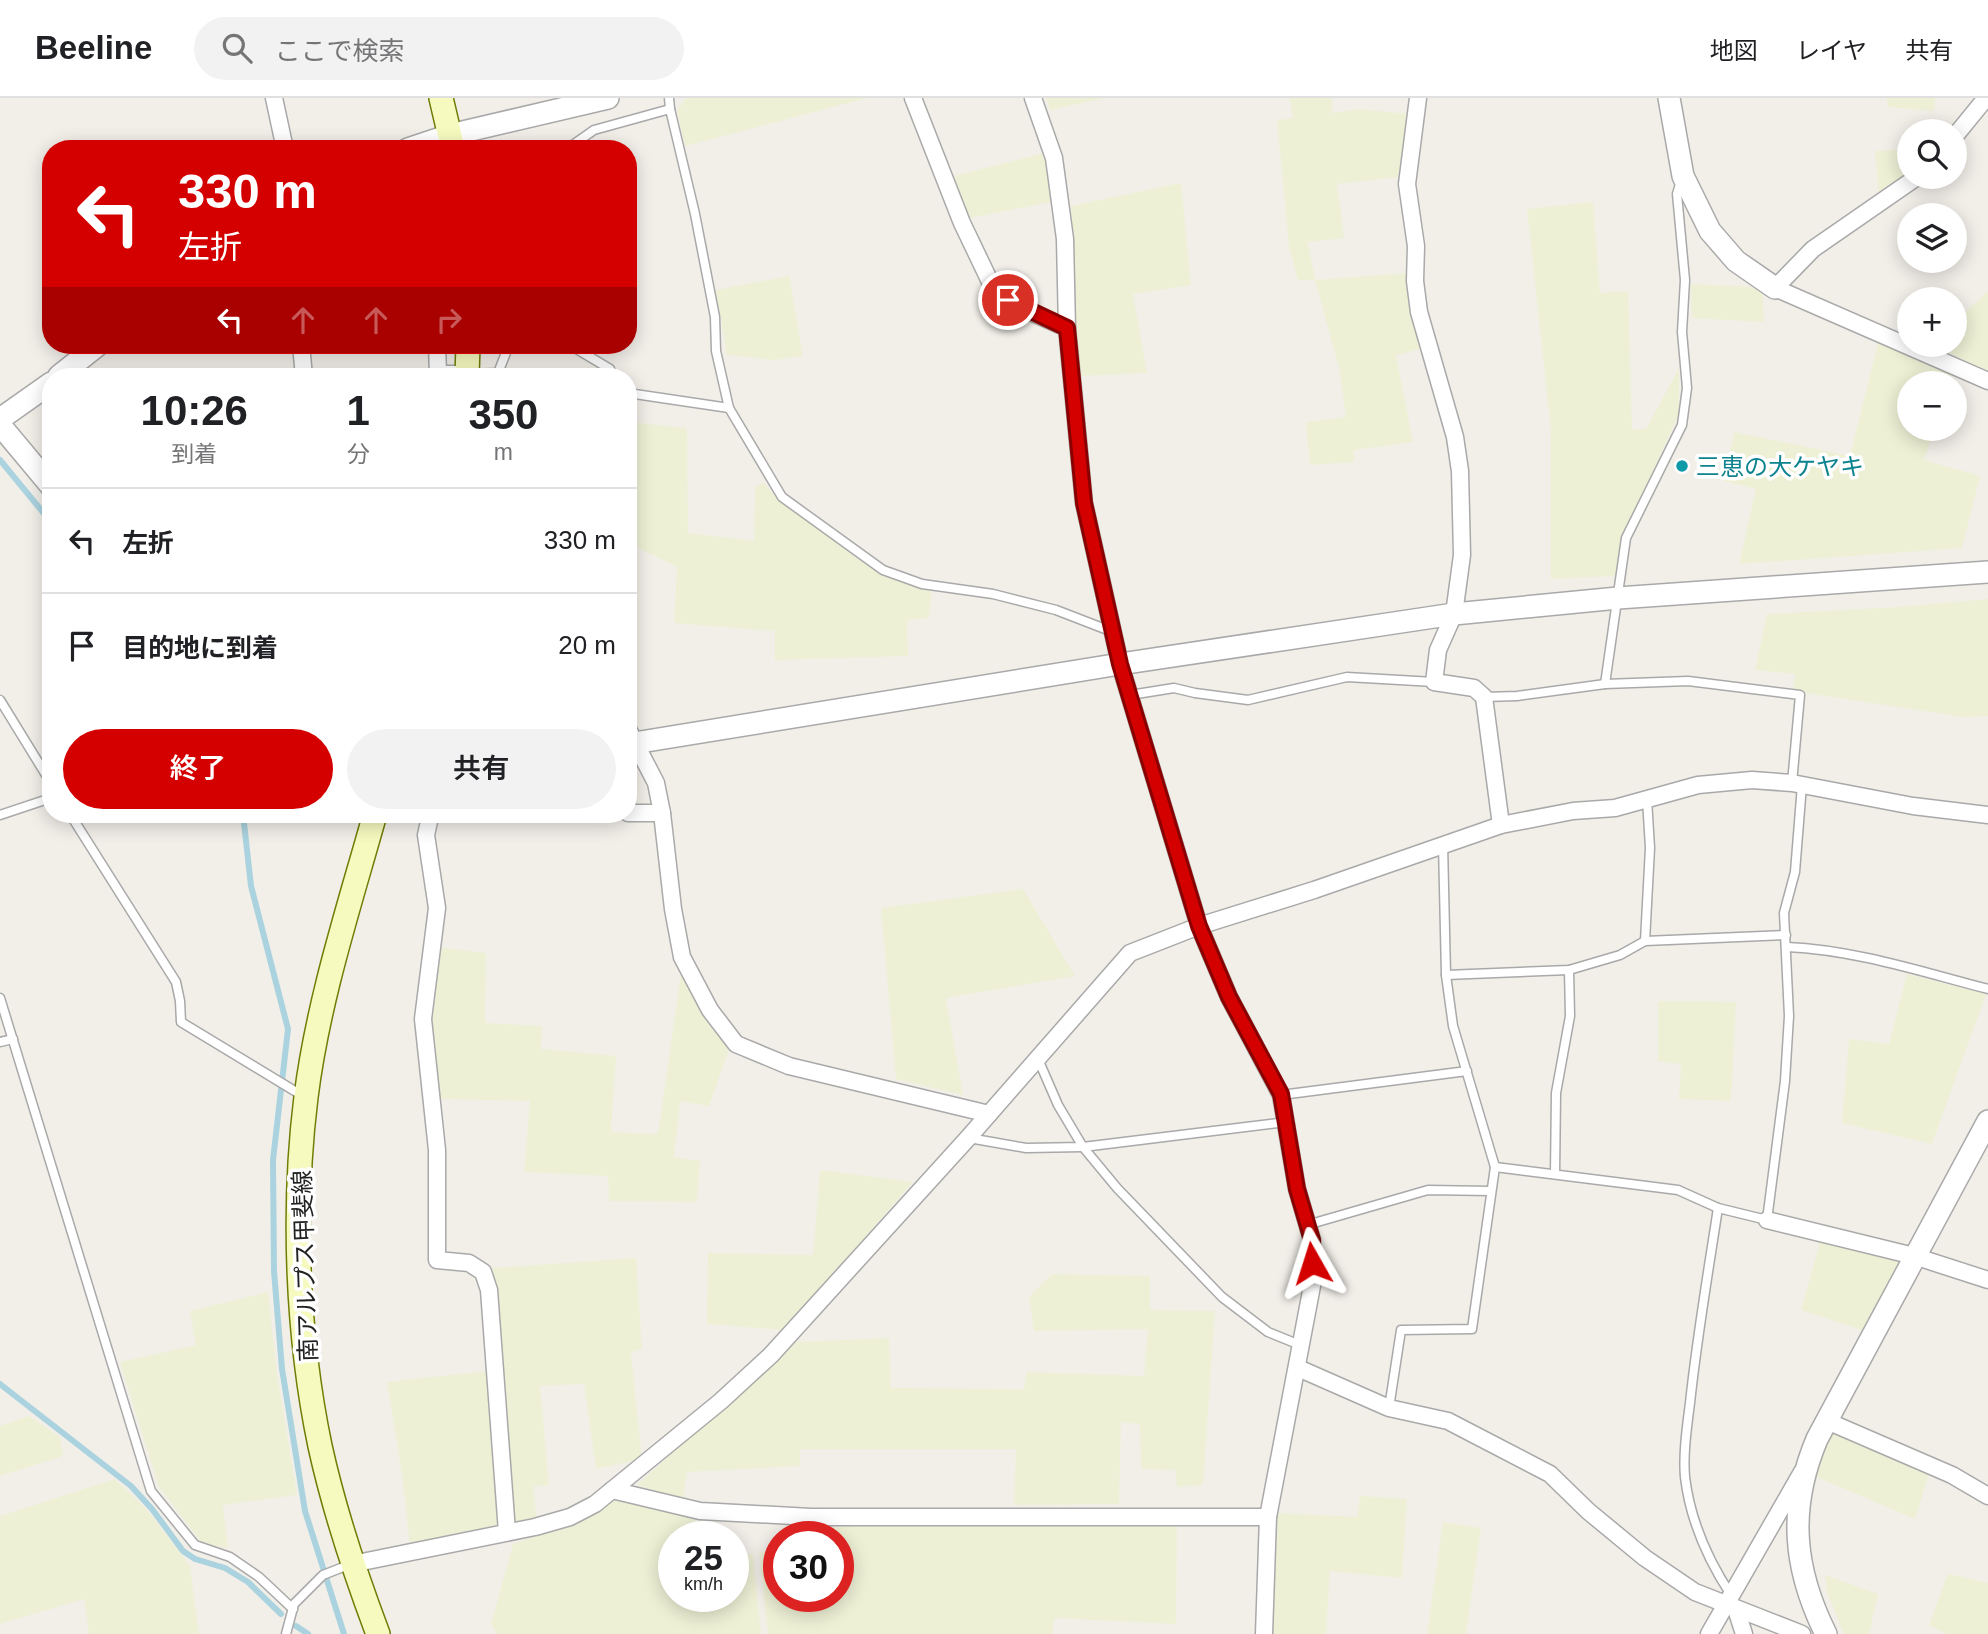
<!DOCTYPE html>
<html lang="ja">
<meta charset="utf-8">
<style>
:root{--surface:#fff;--page:#f2f2f2;--text:#202124;--muted:#757577;--line:#e0e0e0;--accent:#d40000}
body{margin:0;font-family:Arial,"Noto Sans JP",sans-serif;background:var(--page);color:var(--text);height:100vh;display:flex;flex-direction:column;font-size:26px;white-space:nowrap}
*{box-sizing:border-box;margin:0}
p{font-size:23px;color:var(--muted)}
.icon{flex:none;width:38px;height:38px;fill:none;stroke:currentColor;stroke-width:2;stroke-linecap:round;stroke-linejoin:round}
.map{position:relative;flex:1;overflow:hidden}
.sheet{position:absolute;left:42px;top:270px;width:595px;height:455px;display:flex;flex-direction:column;background:var(--surface);border-radius:28px;box-shadow:0 4px 18px #0003}
.sheet>*{flex:none}
.top-card{position:absolute;left:42px;top:42px;width:595px;height:214px;border-radius:28px;box-shadow:0 4px 18px #0003;background:#d40000;color:#fff;overflow:hidden}
.buttons{position:absolute;left:1897px;top:21px;display:grid;gap:14px}
.buttons a{display:grid;place-items:center;width:70px;height:70px;border-radius:50%;background:var(--surface);box-shadow:0 4px 18px #0003;font-size:35px}
.speed{position:absolute;left:658px;top:1423px;display:flex;gap:14px;font-size:35px;font-weight:700;text-align:center}
.speed>*{display:grid;place-content:center;width:91px;height:91px;border-radius:50%;background:var(--surface);box-shadow:0 4px 18px #0003;line-height:1}
.speed small{font-size:18px;font-weight:400}
.speed .limit{border:10px solid #d22;background:#fff;color:#111}
.pin{position:absolute;display:grid;place-items:center;width:60px;height:60px;color:#fff;margin:-30px;border:4px solid #fff;border-radius:50%;box-shadow:0 2px 7px #0007}
.me{position:absolute;width:77px;margin:-38px;rotate:354deg;stroke-linejoin:round;filter:drop-shadow(0 0 5px #0008)}
.turn{display:flex;align-items:center;gap:24px;height:147px;padding:0 21px;font-size:32px}
.turn .icon{width:91px;height:91px;stroke-width:2.5}
.turn b{display:block;font-size:49px;line-height:60px}
.lanes{display:flex;align-items:center;height:66px;padding:0 21px;background:#0003;justify-content:center;gap:35px;direction:ltr}
.lanes .off{opacity:.35}
.eta{display:flex;justify-content:space-evenly;align-items:center;height:119px;text-align:center}
.eta b{font-size:42px;font-weight:600;line-height:49px}
.button{display:flex;gap:14px;margin-top:auto;padding:14px 21px}
.button a{flex:1;height:80px;border-radius:42px;background:var(--accent);color:#fff;font-size:28px;font-weight:600;line-height:80px;text-align:center}
.button a+a{background:var(--page);color:var(--text)}
ul{padding:0;list-style:none}
li{display:flex;align-items:center;gap:21px;height:105px;padding:0 21px;border-top:2px solid var(--line)}
li div{flex:1}
li b{display:block;font-size:26px}
li em{font-style:normal}
header{display:flex;align-items:center;gap:42px;box-sizing:border-box;height:98px;padding:0 35px;background:var(--surface);border-bottom:2px solid var(--line)}
header strong{font-size:33px}
nav{display:flex;gap:38px;margin-inline-start:auto;font-size:24px}
.search{width:490px;height:63px;background:var(--page);display:flex;align-items:center;gap:18px;box-sizing:border-box;padding:0 24px;border-radius:38px;color:var(--muted);font-size:26px}
.map>svg:first-child{display:block}
</style>
<header>
<strong>Beeline</strong>
<div class="search"><svg class="icon" aria-label="search" viewBox="0 0 24 24"><circle cx="10" cy="10" r="6"/><path d="M15 15l6 6"/></svg>ここで検索</div>
<nav><a>地図</a><a>レイヤ</a><a>共有</a></nav>
</header>
<div class="map">
<svg width="1988" height="1536" viewBox="0 0 1988 1536">
<rect width="100%" height="100%" fill="#f2efe9"/>
<g fill="#eef0d5">
<polygon points="687,0 867,0 685,48 677,12"/>
<polygon points="1046,0 1104,0 1050,12"/>
<polygon points="1290,0 1331,0 1333,15 1359,11 1408,16 1398,79 1337,86 1344,140 1308,144 1315,182 1408,175 1410,211 1420,251 1396,257 1413,344 1354,352 1354,364 1310,367 1306,324 1346,319 1339,270 1315,182 1298,182 1289,149 1277,22 1293,20"/>
<polygon points="1887,0 1935,0 1934,13 1888,9"/>
<polygon points="1909,51 1909,77 1879,97 1875,53"/>
<polygon points="1048,54 1056,103 969,120 954,78"/>
<polygon points="1181,85 1191,187 1133,196 1147,275 1080,278 1073,232 1075,196 1071,108"/>
<polygon points="1593,104 1600,195 1628,193 1632,331 1646,331 1679,270 1679,316 1622,442 1615,478 1551,481 1551,333 1527,111"/>
<polygon points="789,178 803,258 774,262 727,257 716,192"/>
<polygon points="1691,186 1756,189 1763,197 1764,224 1692,220"/>
<polygon points="1988,193 1988,274 1933,247 1955,247 1955,224"/>
<polygon points="1878,245 1952,273 1949,285 1909,285 1909,331 1934,331 1924,362 1980,378 1962,450 1739,466 1756,391 1724,383 1734,334 1850,358"/>
<polygon points="628,324 687,330 688,435 754,443 755,389 764,384 774,398 882,476 932,494 929,520 907,522 908,558 775,562 775,533 674,525 677,469 628,445"/>
<polygon points="1988,501 1988,618 1963,619 1793,593 1795,576 1755,572 1767,516 1899,509"/>
<polygon points="1023,791 1075,878 946,900 963,997 896,981 881,810"/>
<polygon points="437,849 486,855 485,925 542,928 541,951 616,958 611,1034 658,1036 682,869 730,949 709,1008 680,1003 674,1059 700,1063 697,1104 609,1103 608,1078 524,1074 530,1003 440,1001 428,921"/>
<polygon points="1907,876 1986,896 1932,1046 1842,1025 1849,941 1889,946"/>
<polygon points="1658,903 1736,904 1731,1003 1679,1001 1681,966 1658,963"/>
<polygon points="820,1072 913,1084 784,1232 707,1226 708,1155 813,1157"/>
<polygon points="1821,1141 1902,1161 1865,1233 1801,1212"/>
<polygon points="636,1160 642,1251 631,1254 642,1361 596,1371 584,1286 540,1288 549,1387 533,1389 537,1422 514,1427 492,1170"/>
<polygon points="1052,1176 1150,1178 1150,1212 1215,1213 1203,1387 1177,1389 1175,1372 1141,1371 1140,1326 1121,1324 1119,1406 1014,1407 1016,1351 800,1351 800,1368 687,1374 683,1402 637,1387 795,1244 889,1240 891,1290 1024,1291 1027,1274 1144,1278 1148,1231 1034,1233 1029,1199"/>
<polygon points="268,1194 277,1276 297,1397 223,1407 228,1450 202,1445 159,1389 120,1264 196,1247 190,1213"/>
<polygon points="488,1273 502,1431 410,1450 403,1383 387,1284"/>
<polygon points="29,1318 60,1339 63,1358 0,1378 0,1328"/>
<polygon points="1836,1333 1930,1373 1915,1421 1814,1378 1822,1352"/>
<polygon points="115,1381 147,1412 190,1468 199,1536 89,1536 84,1501 0,1526 0,1418"/>
<polygon points="1360,1398 1407,1401 1402,1480 1330,1473 1326,1536 1272,1536 1278,1415 1357,1419"/>
<polygon points="621,1400 700,1420 687,1429 687,1438 674,1438 674,1498 733,1498 733,1459 753,1456 761,1536 497,1536 491,1526 513,1446 572,1426"/>
<polygon points="1177,1424 1176,1526 1054,1520 1052,1536 768,1536 759,1455 779,1448 779,1498 838,1498 838,1438 803,1438 824,1430 899,1425"/>
<polygon points="1443,1424 1481,1430 1466,1536 1427,1536"/>
<polygon points="1948,1476 1988,1485 1988,1536 1947,1536 1929,1527"/>
<polygon points="1825,1477 1878,1496 1869,1536 1844,1536 1827,1494"/>
</g>
<g fill="none" stroke-linecap="round" stroke-linejoin="round">
<g stroke="#aad3df" stroke-width="6">
<polyline points="0,362 51,424"/>
<polyline points="243,716 251,788 288,931 273,1062 274,1173 282,1271 305,1413 344,1536"/>
<polyline points="0,1286 131,1388 152,1411 183,1453 195,1461 225,1470 248,1484 281,1516"/>
<polyline points="296,1528 308,1536"/>
</g>
<defs>
<g id="service">
<polyline points="670,11 695,116 715,219 716,253 729,310"/>
<polyline points="567,51 594,32 670,11 669,0"/>
<polyline points="570,247 610,271 612,278"/>
<polyline points="469,276 498,275 509,247"/>
<polyline points="628,295 729,310 782,399 883,472 922,486 993,496 1056,512 1113,534"/>
<polyline points="1605,586 1626,440 1682,327 1687,290 1682,234 1685,182 1677,96 1681,83"/>
<polyline points="1130,597 1174,590 1195,595 1248,602 1347,579 1434,584"/>
<polyline points="1484,599 1517,598 1605,586 1688,583 1800,597 1792,685"/>
<polyline points="0,602 51,685"/>
<polyline points="70,716 176,884 180,903 181,924 303,998"/>
<polyline points="0,717 51,700"/>
<polyline points="1645,843 1650,750 1647,701"/>
<path d="M1787,849C1856,852 1922,874 1988,891"/>
<polyline points="1446,877 1569,872 1620,857 1645,843 1786,837"/>
<polyline points="0,900 151,1393 195,1447 230,1459 259,1479 293,1511"/>
<polyline points="0,944 13,941"/>
<polyline points="1038,961 1058,1007 1083,1049 1117,1090 1222,1199 1268,1234 1300,1247"/>
<polyline points="1281,997 1467,973"/>
<polyline points="969,1040 1026,1050 1083,1049 1286,1024"/>
<polyline points="1495,1069 1678,1092 1718,1110 1767,1122 1785,983 1789,918 1784,815 1795,774 1802,687"/>
<polyline points="1555,1076 1556,995 1570,918 1569,872"/>
<path d="M1718,1110C1708,1175 1697,1239 1690,1305C1687,1329 1683,1355 1685,1379C1690,1421 1708,1462 1731,1497"/>
<polyline points="1307,1127 1428,1092 1491,1093"/>
<polyline points="1389,1310 1401,1232 1472,1231 1495,1069 1453,928 1446,877 1443,746"/>
<polyline points="286,1536 294,1506 323,1477 351,1466"/>
</g>
<g id="minor">
<polyline points="274,0 285,51"/>
<polyline points="913,0 962,125 995,194 1021,210 1067,230"/>
<polyline points="1033,0 1054,60 1065,141 1067,230 1084,405 1120,566 1199,828 1229,899 1281,997 1297,1091 1312,1142 1312,1188 1268,1419 1264,1536"/>
<polyline points="1418,0 1407,86 1416,148 1415,183 1419,214 1455,339 1460,373 1462,457 1454,516 1438,552 1434,584 1474,590 1484,599 1501,727"/>
<polyline points="1955,38 1986,0"/>
<polyline points="1917,79 1813,151 1775,190 1988,283"/>
<polyline points="301,247 304,278"/>
<polyline points="437,247 438,276 467,276"/>
<polyline points="628,631 656,685 662,715 673,811 682,859 710,912 736,946 789,968 989,1016"/>
<polyline points="628,715 662,715"/>
<polyline points="434,716 430,719 426,737 437,810 423,921 437,1052 437,1162 469,1165 483,1174 489,1192 507,1434"/>
<polyline points="1767,1122 1914,1158 1988,1182"/>
<polyline points="1298,1270 1389,1310 1448,1323 1550,1376 1588,1413 1645,1460 1695,1494 1802,1536"/>
<polyline points="1827,1323 1952,1377 1988,1398"/>
<polyline points="612,1392 700,1413 811,1419 1268,1419"/>
<polyline points="352,1466 535,1429 570,1419 595,1406 721,1303 771,1257 968,1040 1130,855 1199,828 1314,792 1501,727 1573,713 1615,710 1698,687 1752,682 1792,685 1913,708 1988,717"/>
<polyline points="1736,1511 1744,1536"/>
<polyline points="1709,1536 1802,1374"/>
</g>
<g id="tertiary">
<polyline points="1669,0 1683,78 1710,133 1736,163 1775,190"/>
<polyline points="408,51 450,37 608,0"/>
<polyline points="59,278 98,247"/>
<polyline points="0,321 51,285"/>
<polyline points="0,327 51,388"/>
<polyline points="628,646 1120,566 1454,516 1618,500 1988,474"/>
<path d="M1826,1536C1793,1470 1788,1410 1817,1341L1988,1023"/>
</g>
<g id="secondary">
<polyline points="441,0 453,51"/>
<polyline points="467,278 468,247"/>
<path d="M375,716C349,809 318,903 306,999C292,1111 297,1238 320,1348C334,1412 355,1475 378,1536"/>
</g>
</defs>
<use href="#service" stroke="#a9a9a9" stroke-width="11"/>
<use href="#minor" stroke="#a9a9a9" stroke-width="19"/>
<use href="#tertiary" stroke="#a9a9a9" stroke-width="24"/>
<use href="#secondary" stroke="#707d05" stroke-width="26"/>
<use href="#service" stroke="#fff" stroke-width="8"/>
<use href="#minor" stroke="#fff" stroke-width="16"/>
<use href="#tertiary" stroke="#fff" stroke-width="21"/>
<use href="#secondary" stroke="#f7fabf" stroke-width="23"/>
</g>
<g fill="none" stroke-linecap="round" stroke-linejoin="round">
<defs>
<polyline id="route" points="1008,202 1067,230 1084,405 1120,566 1199,828 1229,899 1281,996 1297,1091 1312,1142 1312,1165"/>
</defs>
<use href="#route" stroke="#8a0000" stroke-width="18"/>
<use href="#route" stroke="#d40000" stroke-width="12"/>
</g>
<circle fill="#0f9aa8" stroke="#fff" stroke-width="2.5" cx="1682" cy="368" r="7"/>
<g text-anchor="middle" dominant-baseline="central" stroke-width="7" stroke-linejoin="round" paint-order="stroke">
<g font-size="24" fill="#0d838f" stroke="#fff" text-anchor="start">
<text x="1696" y="368">三恵の大ケヤキ</text>
</g>
<g font-size="24" fill="#222" stroke="#fff">
<text transform="translate(305 1168) rotate(-92)">南アルプス甲斐線</text>
</g>
</g>
</svg>
<div class="buttons">
<a><svg class="icon" aria-label="search" viewBox="0 0 24 24"><circle cx="10" cy="10" r="6"/><path d="M15 15l6 6"/></svg></a>
<a><svg class="icon" aria-label="layers" viewBox="0 0 24 24"><path d="M12 4l9 5-9 5-9-5zM3 14l9 5 9-5"/></svg></a>
<a>+</a>
<a>−</a>
</div>
<div class="speed"><div>25<small>km/h</small></div><div class="limit">30</div></div>
<div class="pin" style="left:1008px;top:202px;background:#d93025"><svg class="icon" aria-label="arrive" viewBox="0 0 24 24"><path d="M6 21V4h12l-3 4 3 4H6"/></svg></div>
<svg class="me" style="left:1312px;top:1165px" viewBox="-20 -20 40 40"><path d="M0-17L14 15 0 8-14 15z" fill="#d40000" stroke="#fff" stroke-width="4"/></svg>
<div class="top-card">
<div class="turn"><svg class="icon" aria-label="left" viewBox="0 0 24 24"><path d="M17 20v-9H6M10 6l-5 5 5 5"/></svg><div><b>330 m</b>左折</div></div>
<div class="lanes"><svg class="icon" aria-label="left" viewBox="0 0 24 24"><path d="M17 20v-9H6M10 6l-5 5 5 5"/></svg><svg class="icon off" aria-label="ahead" viewBox="0 0 24 24"><path d="M12 20V5M6 11l6-6 6 6"/></svg><svg class="icon off" aria-label="ahead" viewBox="0 0 24 24"><path d="M12 20V5M6 11l6-6 6 6"/></svg><svg class="icon off" aria-label="right" viewBox="0 0 24 24"><path d="M7 20v-9h11M14 6l5 5-5 5"/></svg></div>
</div>
<section class="sheet">
<div class="eta">
<div><b>10:26</b><p>到着</p></div>
<div><b>1</b><p>分</p></div>
<div><b>350</b><p>m</p></div>
</div>
<ul>
<li><svg class="icon" aria-label="left" viewBox="0 0 24 24"><path d="M17 20v-9H6M10 6l-5 5 5 5"/></svg><div><b>左折</b></div><em>330 m</em></li>
<li><svg class="icon" aria-label="arrive" viewBox="0 0 24 24"><path d="M6 21V4h12l-3 4 3 4H6"/></svg><div><b>目的地に到着</b></div><em>20 m</em></li>
</ul>
<div class="button"><a>終了</a><a>共有</a></div>
</section>
</div>
